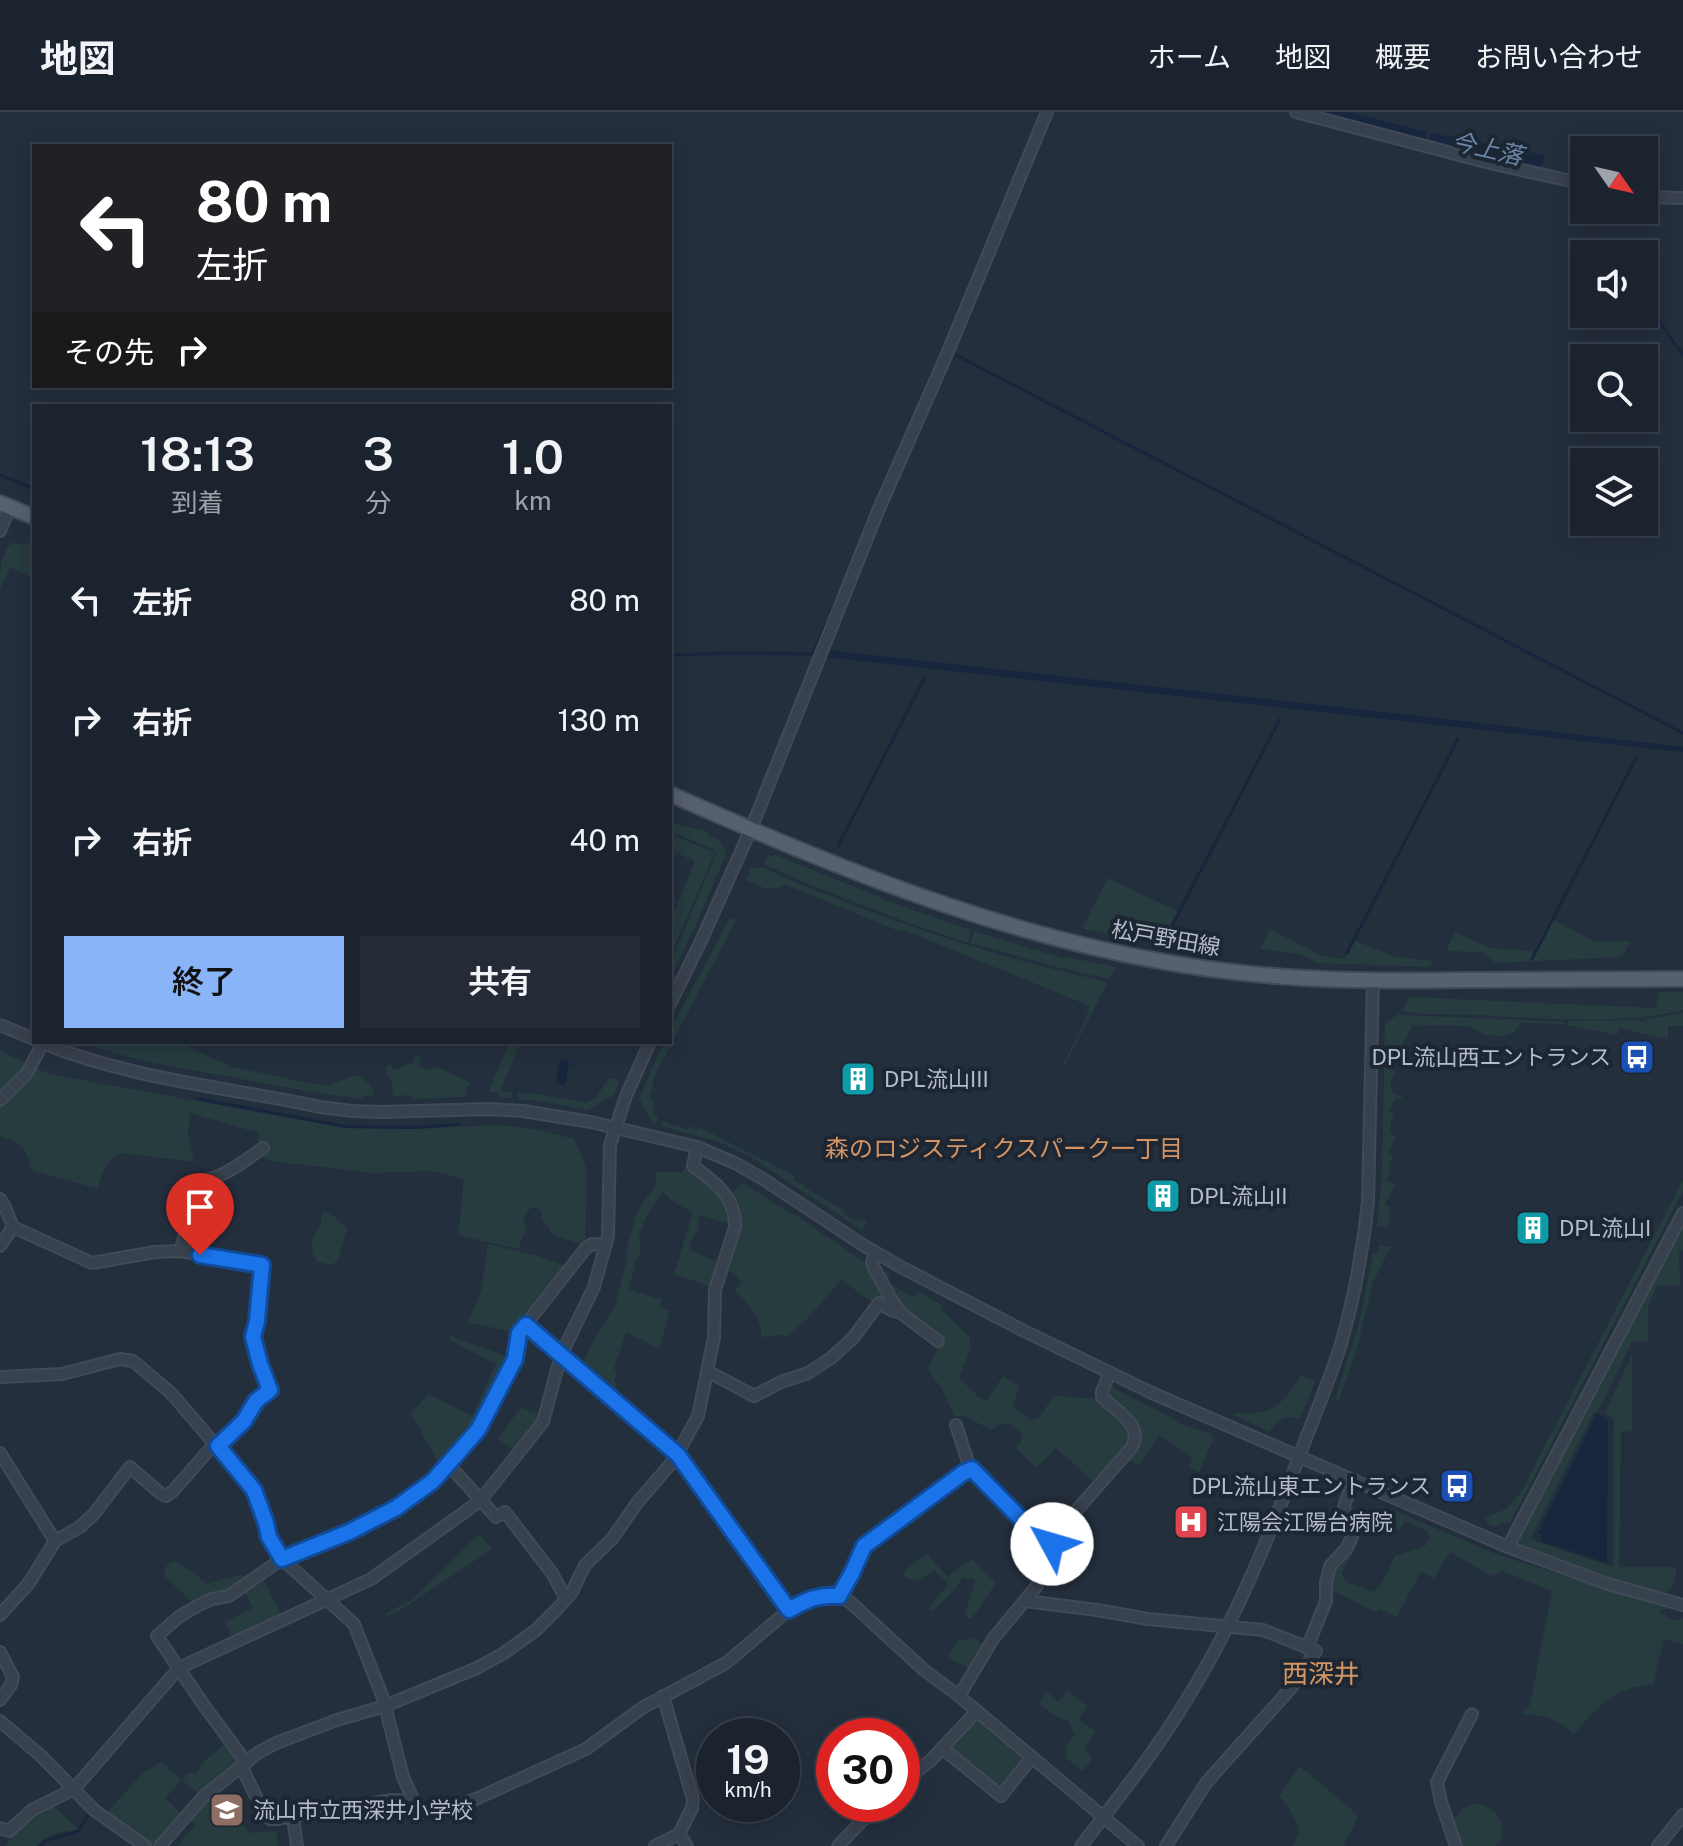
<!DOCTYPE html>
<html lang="ja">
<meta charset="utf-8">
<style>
:root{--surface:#1b232e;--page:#242b36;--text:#f1f3f6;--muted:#a0a4aa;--line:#39404a;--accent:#8ab4f8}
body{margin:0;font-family:"Public Sans","Noto Sans JP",sans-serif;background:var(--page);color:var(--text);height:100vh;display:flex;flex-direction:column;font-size:30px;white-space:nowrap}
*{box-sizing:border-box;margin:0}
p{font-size:26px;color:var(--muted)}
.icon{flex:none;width:44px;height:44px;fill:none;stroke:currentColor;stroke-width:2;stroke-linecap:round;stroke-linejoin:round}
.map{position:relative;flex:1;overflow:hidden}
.sheet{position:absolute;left:32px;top:292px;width:640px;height:640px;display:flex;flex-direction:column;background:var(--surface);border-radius:0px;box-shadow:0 4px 20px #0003,0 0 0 2px var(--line)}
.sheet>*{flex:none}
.hud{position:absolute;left:32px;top:32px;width:640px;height:244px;border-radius:0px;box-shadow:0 4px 20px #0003,0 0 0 2px var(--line);background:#202124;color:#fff;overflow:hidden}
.needle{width:52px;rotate:124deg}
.controls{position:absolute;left:1570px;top:24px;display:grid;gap:16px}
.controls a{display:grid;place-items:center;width:88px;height:88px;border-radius:0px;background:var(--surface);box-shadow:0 4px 20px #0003,0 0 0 2px var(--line);font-size:40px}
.speed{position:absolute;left:696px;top:1606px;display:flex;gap:16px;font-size:40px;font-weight:700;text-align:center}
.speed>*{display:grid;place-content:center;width:104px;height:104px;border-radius:50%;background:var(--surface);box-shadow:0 4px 20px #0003,0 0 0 2px var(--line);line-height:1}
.speed small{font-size:20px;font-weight:400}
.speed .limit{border:12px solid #d22;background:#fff;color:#111}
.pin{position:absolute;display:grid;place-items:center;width:68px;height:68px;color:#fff;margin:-82px -34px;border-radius:50% 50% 50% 0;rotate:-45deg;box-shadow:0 0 8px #0007}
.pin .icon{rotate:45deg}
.me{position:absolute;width:88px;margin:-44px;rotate:309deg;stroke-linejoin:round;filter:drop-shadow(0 0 6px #0008)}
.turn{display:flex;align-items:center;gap:28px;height:168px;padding:0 32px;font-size:36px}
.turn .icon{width:104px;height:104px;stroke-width:2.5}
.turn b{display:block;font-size:56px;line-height:68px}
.then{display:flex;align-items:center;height:76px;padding:0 32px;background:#0003;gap:16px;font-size:30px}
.eta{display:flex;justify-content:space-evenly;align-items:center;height:136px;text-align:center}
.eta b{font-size:48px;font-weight:600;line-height:56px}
.primary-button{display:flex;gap:16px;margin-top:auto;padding:16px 32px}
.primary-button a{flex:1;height:92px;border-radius:0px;background:var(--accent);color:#111;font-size:32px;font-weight:600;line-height:92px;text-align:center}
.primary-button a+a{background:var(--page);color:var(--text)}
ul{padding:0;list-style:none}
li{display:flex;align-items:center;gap:24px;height:120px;padding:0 32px}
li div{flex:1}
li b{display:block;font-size:30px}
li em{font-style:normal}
header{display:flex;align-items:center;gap:48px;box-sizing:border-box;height:112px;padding:0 40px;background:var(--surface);border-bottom:2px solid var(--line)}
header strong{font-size:38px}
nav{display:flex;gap:44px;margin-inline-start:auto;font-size:28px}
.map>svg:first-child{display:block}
</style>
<header>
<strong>地図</strong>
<nav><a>ホーム</a><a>地図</a><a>概要</a><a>お問い合わせ</a></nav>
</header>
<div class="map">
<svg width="1683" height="1734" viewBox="0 0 1683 1734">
<rect width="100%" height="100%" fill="#242f3e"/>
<g fill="#263c3f">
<path d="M13,430L20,433L28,431L34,433V466L10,455L0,477C0,460 0,441 13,430Z"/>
<polygon points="670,710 707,720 710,725 720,728 726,742 695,815 670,867 670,851 716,743 714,738 670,719"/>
<polygon points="670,722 713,740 714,743 670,845 670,810 695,749 670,738"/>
<polygon points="775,743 896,792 971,818 968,831 909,811 813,774 765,753 765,746"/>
<path d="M751,755L757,757L763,755C789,770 820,779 848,791C933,824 1019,851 1108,870L1064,955L1062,954L1080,920L1090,894L906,819L902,818L901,820L784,772L782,775L766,777L746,768Z"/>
<polygon points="1108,766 1179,800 1166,825 1136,829 1085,817 1083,814"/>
<polygon points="737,806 653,967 652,980 649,982 656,993 653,994 654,1003 658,1004 656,1013 653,1012 639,986 664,930 670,930 670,918 729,808"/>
<polygon points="1551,806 1595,830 1631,829 1622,845 1495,851 1482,840 1446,839 1455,820 1491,836 1534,839"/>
<polygon points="1270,817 1320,843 1344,847 1354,828 1395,845 1434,849 1429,855 1318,851 1299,842 1260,837"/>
<polygon points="974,819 1065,847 1067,845 1116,855 1109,867 1056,855 970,831"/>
<path d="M1660,880H1683V898C1619,914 1541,906 1475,903C1452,902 1425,904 1402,899L1409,885L1655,896Z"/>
<path d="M1400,901L1402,903L1565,910V912L1521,911C1513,924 1503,928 1488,922L1487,924L1468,914L1420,913L1418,915L1413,913L1390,956L1396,959L1390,971L1392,980L1403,986L1402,988L1396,986L1389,999L1394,1002L1391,1009L1390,1021L1396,1025L1388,1041L1393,1044C1388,1054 1391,1060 1387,1068L1395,1073L1385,1092L1391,1096L1388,1115L1377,1114L1382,1058L1385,911Z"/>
<polygon points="1683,901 1683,914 1668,914 1668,927 1619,916 1617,923 1568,913 1569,909 1639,908 1640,910 1647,910 1647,907"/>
<polygon points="76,930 176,930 233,955 312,972 328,973 353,964 361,965 371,973 374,984 366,983 361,987 311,980 149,950"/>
<polygon points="510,930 521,930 500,979 512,980 511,986 498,985 500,980 490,980 490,975"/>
<path d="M0,939L44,960L60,964L345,1016L414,1017L500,1013L535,1017L574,1027L587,1058L585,1131L584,1133L551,1122L547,1112L542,1109V1100L535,1095L528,1098L523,1109L526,1117L518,1137L458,1123L464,1067L431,1059L373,1061L270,1049L257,1042L259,1021L190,1001L188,1024L194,1050L123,1041C105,1047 103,1059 98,1077L31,1058C26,1033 22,1033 0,1024Z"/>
<polygon points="414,944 421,945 419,954 430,958 434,954 468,969 469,974 466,974 466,980 468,982 466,985 412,987 412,983 393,984 392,970 387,962 386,956 390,952 394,958 405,953 414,951"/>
<polygon points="609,966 619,968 614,983 587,998 545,990 518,987 518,981 538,982 586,991 597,984"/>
<polygon points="663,1005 662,1008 673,1014 675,1012 687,1018 689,1014 697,1018 699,1015 795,1064 794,1068 804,1073 804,1075 844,1098 843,1102 859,1110 861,1107 867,1110 862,1118 749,1044 716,1029 661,1014"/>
<path d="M684,1056C706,1070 729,1084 730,1112L699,1103L698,1118L690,1131V1138L720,1151L711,1175L674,1162L693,1101L671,1088L663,1080L646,1104L639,1125L641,1139L635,1151L629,1177L662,1188L660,1196L670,1198L659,1237L626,1220L614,1257L617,1260L614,1269L617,1271L613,1284L581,1257L589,1237L615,1193L626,1152L627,1136L637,1100L656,1072L655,1060H683Z"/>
<polygon points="1683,1068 1683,1079 1510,1411 1503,1410 1496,1415 1486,1411 1487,1408 1485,1406 1506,1397 1520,1382"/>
<path d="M742,1070L775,1092L797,1104L863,1149L873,1163L890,1195L875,1192L841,1168L808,1206L787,1225L783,1223L761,1225C762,1204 748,1192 734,1178L741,1171L734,1161L726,1159C735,1131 749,1109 731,1082Z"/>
<path d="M323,1099L335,1105L347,1116L340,1142L336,1150L330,1153L316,1149C308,1127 313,1128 322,1109L321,1104Z"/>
<path d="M1683,1113V1138L1679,1139L1680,1174L1657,1173L1648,1196V1229L1632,1230L1597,1301L1594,1300L1530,1427L1613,1455L1614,1307L1605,1301L1632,1242V1319L1621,1320L1619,1455H1676C1676,1465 1675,1476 1665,1481L1600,1462L1521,1434L1518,1430Z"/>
<polygon points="488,1132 538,1144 567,1154 516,1220 468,1211 481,1179"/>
<polygon points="1379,1133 1391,1135 1395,1137 1390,1136 1373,1170 1358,1233 1339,1289 1335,1287 1358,1215 1373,1141 1377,1142"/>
<polygon points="885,1161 890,1163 887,1170 913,1185 918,1179 942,1193 943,1199 969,1224 971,1236 959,1266 980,1286 987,1288 1003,1264 1019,1274 1013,1295 1032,1308 1039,1306 1054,1283 1077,1286 1100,1286 1128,1312 1133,1327 1095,1371 1056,1336 1037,1356 1015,1336 1021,1330 1022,1321 1009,1312 998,1313 992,1318 964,1304 954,1304 942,1277 929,1260 929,1254 941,1227 903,1198 882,1164"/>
<polygon points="450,1224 511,1246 475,1316 441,1356 411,1301 428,1282 472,1304 496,1252 450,1228"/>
<path d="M1301,1264L1315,1269L1300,1307C1286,1302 1278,1307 1270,1320L1232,1302C1239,1300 1245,1302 1252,1301C1277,1301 1288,1283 1301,1264Z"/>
<polygon points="1109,1274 1163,1301 1181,1312 1212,1322 1213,1328 1199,1360 1188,1355 1193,1346 1159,1323 1140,1352 1124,1348 1139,1324 1106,1286 1106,1278"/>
<polygon points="520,1296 541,1302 539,1308 515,1339 498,1327"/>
<path d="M1381,1393L1496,1442L1669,1497H1660L1659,1500C1667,1505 1674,1512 1683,1506V1532L1664,1527L1653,1573C1614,1574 1597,1596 1574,1622C1559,1607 1542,1602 1521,1602L1530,1593L1552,1479L1502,1459L1491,1464L1450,1440L1434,1467L1421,1459L1397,1505L1379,1497L1377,1501L1328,1476L1331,1459L1353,1414L1357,1412C1364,1431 1350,1444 1342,1461L1346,1470L1374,1480L1382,1471L1395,1444L1425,1434L1430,1426L1427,1419L1405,1409L1400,1417H1391L1388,1412V1404L1382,1397Z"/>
<polygon points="479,1422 492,1437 402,1497 386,1505 385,1502 413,1487"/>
<polygon points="927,1442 947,1465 972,1447 996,1471 972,1506 967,1506 965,1503 975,1468 963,1465 953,1479 933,1499 928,1497 947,1474 947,1470 934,1459 915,1470 903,1464 905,1458"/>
<path d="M174,1449L196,1462L207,1472L239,1463L251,1465L228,1481L195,1492L164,1464C165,1457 166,1451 174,1449Z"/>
<polygon points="262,1465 281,1503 232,1526 225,1510 253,1496 244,1478"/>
<polygon points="971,1525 986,1534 971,1558 948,1545 958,1527 964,1529"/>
<polygon points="1068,1579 1087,1594 1079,1607 1095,1620 1085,1636 1092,1647 1083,1659 1066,1646 1066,1634 1075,1623 1069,1610 1051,1601 1039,1591 1047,1580 1058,1590"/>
<polygon points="978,1604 1028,1646 1002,1679 946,1637"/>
<polygon points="228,1629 239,1645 239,1652 201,1683 182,1668 165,1686 182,1703 155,1734 149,1734 105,1703 143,1661 161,1650 182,1668 187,1661 196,1661 205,1649"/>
<path d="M1300,1654L1358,1703C1355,1716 1347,1721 1344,1734H1292L1299,1721C1296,1706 1289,1695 1279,1684Z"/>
<polygon points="210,1685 251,1721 276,1719 278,1734 177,1734 196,1712 190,1706"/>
<path d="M1477,1691C1496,1696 1506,1711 1501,1730L1495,1734H1461L1453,1708L1463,1696Z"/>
<path d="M52,1692L78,1717C71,1720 67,1718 59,1720C50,1722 43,1728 36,1734H6C16,1715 33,1701 52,1692Z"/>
</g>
<g fill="#17263c">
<polygon points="1315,0 1350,0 1427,20 1425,28"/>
<polygon points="1431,21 1544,43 1545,49 1540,55 1429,29"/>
<polygon points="826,538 1438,606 1683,635 1683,640 824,545"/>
<polygon points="197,985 346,1013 412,1014 461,1011 459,1014 414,1017 345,1016 197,988"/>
<polygon points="1597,1301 1608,1309 1607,1451 1540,1429 1542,1423 1538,1421"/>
</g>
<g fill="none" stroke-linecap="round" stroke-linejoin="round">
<g stroke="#17263c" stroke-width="3">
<polyline points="1659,209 1683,243"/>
<polyline points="956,243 1683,621"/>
<polyline points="0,363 34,377"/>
<polyline points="670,543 733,541 813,542 846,466"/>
<polyline points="838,734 925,565"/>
<polyline points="1166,825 1280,607"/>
<polyline points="1347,841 1458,627"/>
<polyline points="1532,847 1636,646"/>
<polyline points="40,1734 45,1729 79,1719 90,1698"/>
</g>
<polyline stroke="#17263c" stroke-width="10" points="561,968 564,952"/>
<defs>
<g id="minor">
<polyline points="1296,0 1486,50 1584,72"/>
<polyline points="1644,85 1683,86"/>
<polyline points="0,419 10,395"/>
<polyline points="670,892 701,829 751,717 878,399 947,242 1047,0"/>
<polyline points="0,913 34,927"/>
<path d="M40,930C129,967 227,975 320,995L352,999L381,1000L489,997L523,999L591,1010L697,1035L735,1051L763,1067L863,1133L901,1155L1022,1218L1152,1281L1508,1435L1605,1471L1683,1493"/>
<polyline points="0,988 27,961 43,931"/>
<polyline points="0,1087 5,1095 13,1115 0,1134"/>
<polyline points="13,1115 92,1151 155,1140 180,1139 262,1153 257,1209 253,1225 270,1278 256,1289 244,1309 218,1334"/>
<path d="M180,1139L199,1076L203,1069C226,1064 244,1049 263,1036"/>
<polyline points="901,1201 938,1229"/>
<polyline points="526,1213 678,1343 789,1498"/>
<polyline points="707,1259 754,1284 781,1270 808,1261 831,1246 853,1226 879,1191 891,1198 901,1201 891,1187 873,1154 872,1150 875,1140"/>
<polyline points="0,1265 62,1262 120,1247 133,1249 171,1281 254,1378 261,1396 269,1425 275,1438 282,1447 354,1512 383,1586 403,1665 419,1700 448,1697 478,1686 586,1637 642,1596 726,1551 789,1498 803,1489 817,1484 828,1483 839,1484 850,1490 924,1558 959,1584 1138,1734"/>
<polyline points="956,1313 968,1350 972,1357 1021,1407 1052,1432"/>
<polyline points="0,1341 55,1429 29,1471 0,1503"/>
<polyline points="449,1353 496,1405 505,1400 552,1461 566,1487"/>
<polyline points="55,1429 80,1415 93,1403 130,1355 160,1381 166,1384 173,1379 215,1331"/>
<polyline points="1508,1435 1683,1101"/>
<polyline points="839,1484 864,1434 963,1361 972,1357"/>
<polyline points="1025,1489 1097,1498 1148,1507 1263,1518 1316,1539 1291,1576 1206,1671 1166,1734"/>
<polyline points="1307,1536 1326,1489 1326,1471 1330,1454 1346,1437 1352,1425 1344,1396 1345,1391 1354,1368"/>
<polyline points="0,1540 13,1565 11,1573 0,1588"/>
<polyline points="663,1584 693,1687 692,1696 679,1722 687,1734"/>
<path d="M959,1584L993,1527L1036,1475L1043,1462L1054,1427L1062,1415L1132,1335C1144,1313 1116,1299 1102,1285V1279L1110,1261"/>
<polyline points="0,1609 40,1643 94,1698 145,1734"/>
<polyline points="942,1636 1001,1684 1032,1645"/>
<polyline points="902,1671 930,1649 977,1599"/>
<polyline points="413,1689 392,1688 277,1707 270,1707 265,1703 244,1660 242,1645 203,1592 157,1524 180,1504 199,1493 212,1487 229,1484 282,1447 349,1420 396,1396 433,1369 478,1318 515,1247 519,1221 586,1136 592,1132 606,1133"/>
<polyline points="293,1705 297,1734"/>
<polyline points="0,1716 9,1719 32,1698 74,1677 179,1556 371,1467 480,1389 543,1310 561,1243 594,1175 608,1124 610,1033 626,984 650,930"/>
<path d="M160,1734L203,1685L259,1640L276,1631L337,1608L385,1594L477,1556L504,1541L536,1518L558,1496L572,1480L585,1453L612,1427L637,1391L674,1348L698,1304L714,1225L715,1178L735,1115C736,1085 715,1070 693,1054L697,1035"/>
<polyline points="655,1734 679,1722"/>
<polyline points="838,1734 878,1692"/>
<path d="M1081,1734C1118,1686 1156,1639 1187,1587C1236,1508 1271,1421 1303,1334C1316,1300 1330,1267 1341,1232C1354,1186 1363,1138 1368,1090L1373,868"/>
<polyline points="1456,1734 1441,1690 1437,1670 1472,1602"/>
<polyline points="1658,1734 1683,1703"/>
</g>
<g id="major">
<polyline points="0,391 34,405"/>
<path d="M670,682C853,763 1033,837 1234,860C1309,869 1384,869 1459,868C1533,868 1608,867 1683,867"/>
</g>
</defs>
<use href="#minor" stroke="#414a57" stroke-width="14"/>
<use href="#major" stroke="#414a57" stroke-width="18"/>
<use href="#minor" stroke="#38414e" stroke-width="10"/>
<use href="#major" stroke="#56606e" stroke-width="14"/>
</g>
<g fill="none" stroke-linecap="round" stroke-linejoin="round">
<defs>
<path id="route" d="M200,1143L262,1153L257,1209L253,1225L260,1252L270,1278L256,1289L244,1309L218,1334L254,1378L266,1411L269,1425L282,1447L349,1420L396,1396L433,1369L478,1318L515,1247L519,1221L526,1213L678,1343L789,1498C806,1488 819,1482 839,1484L852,1461L864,1434L963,1361L972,1357L1021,1407L1052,1432"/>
</defs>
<use href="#route" stroke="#114b97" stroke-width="20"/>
<use href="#route" stroke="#1a73e8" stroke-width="14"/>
</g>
<defs>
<symbol id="bus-square" viewBox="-11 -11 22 22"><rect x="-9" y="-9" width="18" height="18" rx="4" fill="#1a4fb4" stroke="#1d2633"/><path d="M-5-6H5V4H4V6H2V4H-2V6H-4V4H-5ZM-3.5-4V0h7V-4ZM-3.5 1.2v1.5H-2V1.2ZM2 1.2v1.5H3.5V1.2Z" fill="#fff"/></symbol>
<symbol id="building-square" viewBox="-11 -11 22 22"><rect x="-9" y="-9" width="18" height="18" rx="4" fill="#0f9aa8" stroke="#1d2633"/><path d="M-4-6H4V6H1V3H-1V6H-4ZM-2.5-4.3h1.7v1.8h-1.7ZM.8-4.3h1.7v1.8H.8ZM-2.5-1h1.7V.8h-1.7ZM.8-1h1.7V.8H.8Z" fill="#fff"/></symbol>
<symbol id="hospital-square" viewBox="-11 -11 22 22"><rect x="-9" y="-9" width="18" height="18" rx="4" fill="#e0444e" stroke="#1d2633"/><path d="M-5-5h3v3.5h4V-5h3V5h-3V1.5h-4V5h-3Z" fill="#fff"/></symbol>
<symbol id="school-square" viewBox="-11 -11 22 22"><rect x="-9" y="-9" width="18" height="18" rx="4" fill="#8d6e63" stroke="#1d2633"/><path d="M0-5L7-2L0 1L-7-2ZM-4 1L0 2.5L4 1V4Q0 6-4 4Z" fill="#fff"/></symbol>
</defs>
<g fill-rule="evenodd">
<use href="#bus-square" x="1617" y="925" width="40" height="40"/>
<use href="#building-square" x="838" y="947" width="40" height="40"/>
<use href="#building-square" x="1143" y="1064" width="40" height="40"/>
<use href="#building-square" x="1513" y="1096" width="40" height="40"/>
<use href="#bus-square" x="1437" y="1354" width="40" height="40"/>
<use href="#hospital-square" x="1171" y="1390" width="40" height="40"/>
<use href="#school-square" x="207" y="1678" width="40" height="40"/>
</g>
<g text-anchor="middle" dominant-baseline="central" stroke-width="8" stroke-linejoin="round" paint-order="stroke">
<g font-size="22" fill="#b4bcc9" stroke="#1d2633">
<text transform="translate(1166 826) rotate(10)">松戸野田線</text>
</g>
<g font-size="22" fill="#b4bcc9" stroke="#1d2633" text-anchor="start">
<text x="1611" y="945" text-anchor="end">DPL流山西エントランス</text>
<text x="884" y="967">DPL流山III</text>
<text x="1189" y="1084">DPL流山II</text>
<text x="1559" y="1116">DPL流山I</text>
<text x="1431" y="1374" text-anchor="end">DPL流山東エントランス</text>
<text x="1217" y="1410">江陽会江陽台病院</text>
<text x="253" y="1698">流山市立西深井小学校</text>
</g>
<g font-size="24" font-style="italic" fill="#6d86a8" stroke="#1d2633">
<text transform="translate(1487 36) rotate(13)">今上落</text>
</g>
<g font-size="24" fill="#d59563" stroke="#1d2633">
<text x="1004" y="1036">森のロジスティクスパーク一丁目</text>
</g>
<g font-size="26" fill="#d59563" stroke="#1d2633">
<text x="1321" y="1561">西深井</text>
</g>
</g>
</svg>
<div class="controls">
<a><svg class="needle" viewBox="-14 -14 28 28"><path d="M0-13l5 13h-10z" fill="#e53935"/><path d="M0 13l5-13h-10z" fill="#a0a4aa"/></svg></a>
<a><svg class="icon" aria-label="sound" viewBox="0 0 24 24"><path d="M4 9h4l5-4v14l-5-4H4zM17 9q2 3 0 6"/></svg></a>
<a><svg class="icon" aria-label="search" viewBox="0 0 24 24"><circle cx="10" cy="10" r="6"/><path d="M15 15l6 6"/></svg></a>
<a><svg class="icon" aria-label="layers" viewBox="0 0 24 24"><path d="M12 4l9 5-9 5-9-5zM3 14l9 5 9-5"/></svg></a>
</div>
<div class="speed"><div>19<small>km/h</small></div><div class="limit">30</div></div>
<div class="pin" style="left:200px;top:1143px;background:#d93025"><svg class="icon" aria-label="arrive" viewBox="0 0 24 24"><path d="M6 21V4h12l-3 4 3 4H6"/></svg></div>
<svg class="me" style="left:1052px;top:1432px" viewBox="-20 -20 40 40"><circle r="19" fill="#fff"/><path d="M0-13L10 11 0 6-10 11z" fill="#1a73e8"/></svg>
<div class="hud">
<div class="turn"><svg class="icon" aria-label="left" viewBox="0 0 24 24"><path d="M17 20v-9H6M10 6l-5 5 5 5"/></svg><div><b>80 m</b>左折</div></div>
<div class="then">その先<svg class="icon" aria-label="right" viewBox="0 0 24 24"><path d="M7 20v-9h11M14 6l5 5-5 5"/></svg></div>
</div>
<section class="sheet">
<div class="eta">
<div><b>18:13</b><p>到着</p></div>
<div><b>3</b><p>分</p></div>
<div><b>1.0</b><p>km</p></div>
</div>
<ul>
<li><svg class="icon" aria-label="left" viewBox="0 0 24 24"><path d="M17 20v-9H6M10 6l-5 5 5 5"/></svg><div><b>左折</b></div><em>80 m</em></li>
<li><svg class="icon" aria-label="right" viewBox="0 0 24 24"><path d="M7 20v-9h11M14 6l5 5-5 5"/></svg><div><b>右折</b></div><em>130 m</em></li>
<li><svg class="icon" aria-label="right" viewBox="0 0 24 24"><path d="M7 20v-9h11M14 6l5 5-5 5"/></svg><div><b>右折</b></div><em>40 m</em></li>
</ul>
<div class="primary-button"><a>終了</a><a>共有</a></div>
</section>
</div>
